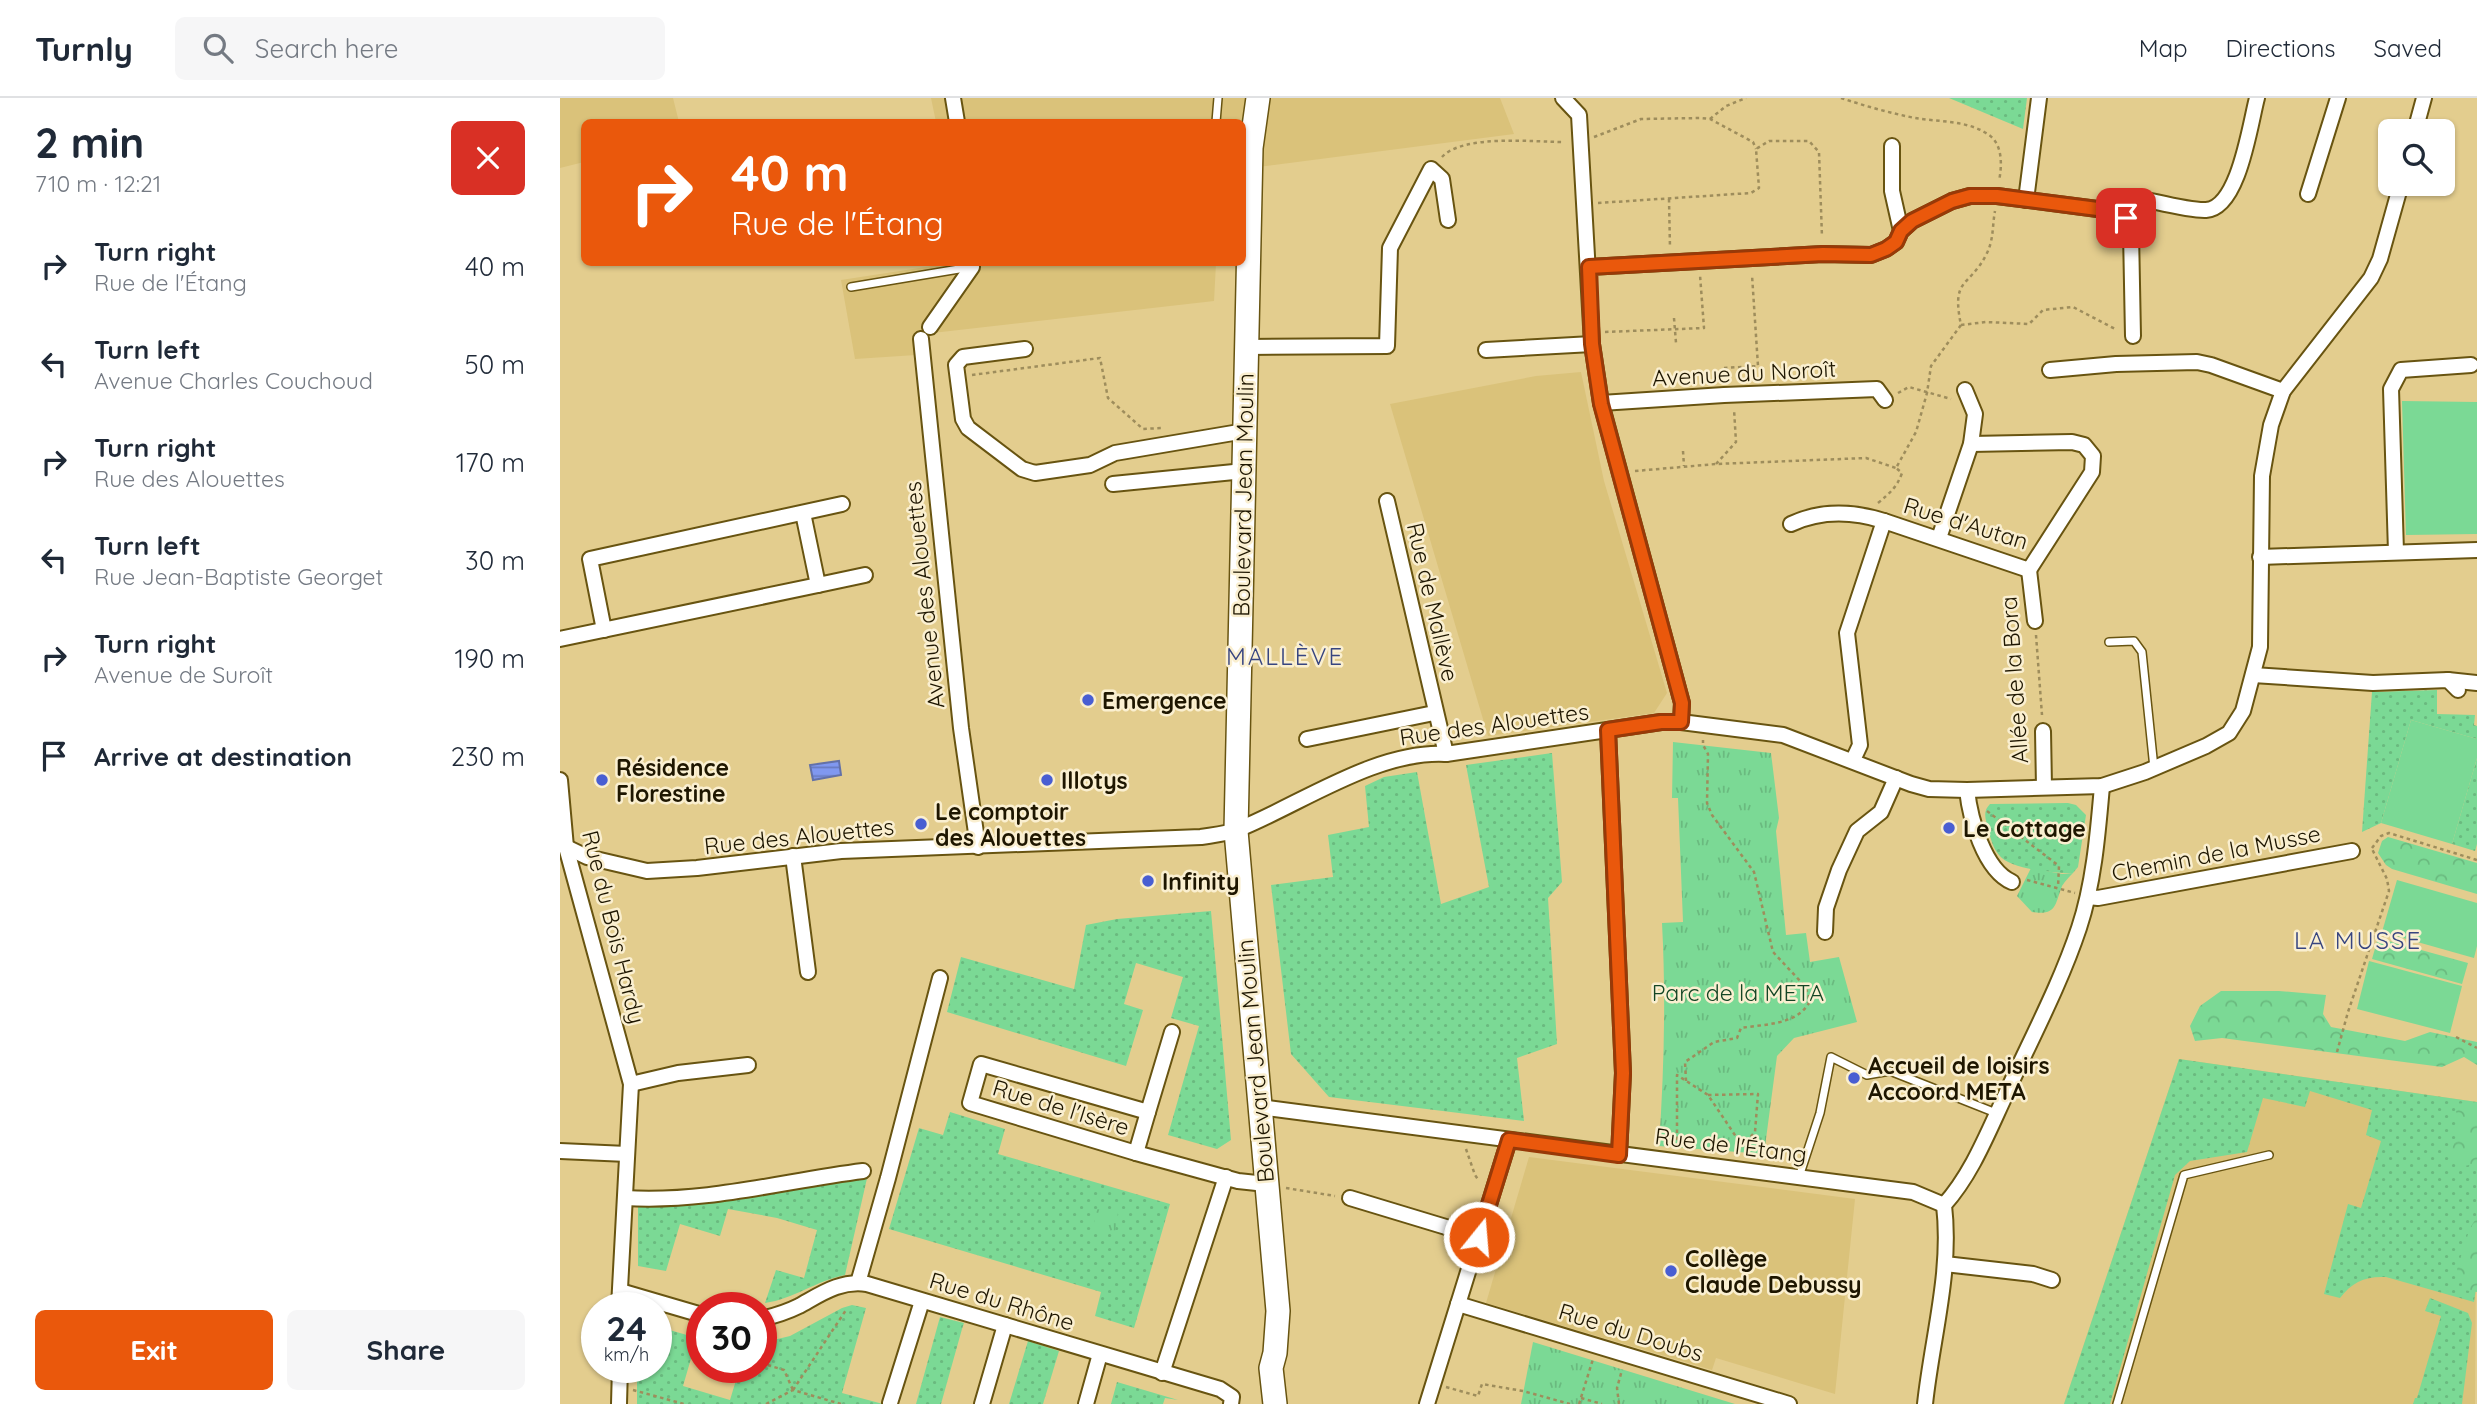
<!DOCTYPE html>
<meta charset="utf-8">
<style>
:root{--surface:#fff;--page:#f6f6f7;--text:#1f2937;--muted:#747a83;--line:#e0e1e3;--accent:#ea580c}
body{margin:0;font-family:Quicksand,sans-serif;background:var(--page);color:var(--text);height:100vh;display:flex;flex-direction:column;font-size:26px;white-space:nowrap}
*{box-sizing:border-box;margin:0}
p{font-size:23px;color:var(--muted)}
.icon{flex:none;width:38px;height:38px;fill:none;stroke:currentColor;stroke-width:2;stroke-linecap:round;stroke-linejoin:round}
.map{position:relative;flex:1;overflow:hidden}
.sheet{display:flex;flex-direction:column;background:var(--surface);width:560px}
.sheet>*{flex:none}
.hud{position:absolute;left:21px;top:21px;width:665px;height:147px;border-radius:10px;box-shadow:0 2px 5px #0004;background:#ea580c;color:#fff;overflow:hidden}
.fabs{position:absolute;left:1818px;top:21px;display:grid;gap:14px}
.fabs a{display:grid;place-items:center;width:77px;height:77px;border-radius:10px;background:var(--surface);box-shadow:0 2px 5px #0004;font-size:35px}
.speed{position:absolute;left:21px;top:1194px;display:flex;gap:14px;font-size:35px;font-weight:700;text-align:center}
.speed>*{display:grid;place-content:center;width:91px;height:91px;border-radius:50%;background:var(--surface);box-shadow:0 2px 5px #0004;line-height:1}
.speed small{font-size:18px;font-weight:400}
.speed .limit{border:10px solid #d22;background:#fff;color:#111}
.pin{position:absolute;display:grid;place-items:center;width:60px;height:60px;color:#fff;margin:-30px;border-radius:14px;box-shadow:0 4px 10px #0006}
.me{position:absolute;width:77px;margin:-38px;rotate:17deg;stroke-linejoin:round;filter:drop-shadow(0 0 5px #0008)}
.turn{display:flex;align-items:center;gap:24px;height:147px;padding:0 35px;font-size:32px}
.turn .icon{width:91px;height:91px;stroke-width:2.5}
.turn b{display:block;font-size:49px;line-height:60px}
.round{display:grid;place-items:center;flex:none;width:74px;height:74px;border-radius:10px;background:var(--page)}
.head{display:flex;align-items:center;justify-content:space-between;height:119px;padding:0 35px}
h1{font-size:42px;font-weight:700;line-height:52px}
.button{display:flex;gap:14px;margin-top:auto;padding:14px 35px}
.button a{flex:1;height:80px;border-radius:10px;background:var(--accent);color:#fff;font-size:28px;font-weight:700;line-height:80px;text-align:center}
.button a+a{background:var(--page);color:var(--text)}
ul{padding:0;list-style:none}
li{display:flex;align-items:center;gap:21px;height:98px;padding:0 35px}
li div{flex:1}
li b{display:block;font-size:26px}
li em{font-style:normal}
header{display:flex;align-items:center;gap:42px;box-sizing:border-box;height:98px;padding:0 35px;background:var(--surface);border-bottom:2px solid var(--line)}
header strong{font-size:33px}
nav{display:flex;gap:38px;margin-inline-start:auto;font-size:24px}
.search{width:490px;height:63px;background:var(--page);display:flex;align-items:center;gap:18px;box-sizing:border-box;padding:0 24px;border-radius:10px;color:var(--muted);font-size:26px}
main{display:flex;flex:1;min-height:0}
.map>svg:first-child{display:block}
</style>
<header>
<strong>Turnly</strong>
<div class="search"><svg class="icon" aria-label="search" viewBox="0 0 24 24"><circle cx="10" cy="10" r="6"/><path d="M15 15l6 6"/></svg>Search here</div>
<nav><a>Map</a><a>Directions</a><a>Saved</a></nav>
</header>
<main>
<section class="sheet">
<div class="head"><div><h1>2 min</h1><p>710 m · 12:21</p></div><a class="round" style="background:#d93025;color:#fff"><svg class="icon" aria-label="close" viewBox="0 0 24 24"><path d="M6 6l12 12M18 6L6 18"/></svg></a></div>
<ul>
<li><svg class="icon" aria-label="right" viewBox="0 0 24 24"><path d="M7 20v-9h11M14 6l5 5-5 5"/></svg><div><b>Turn right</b><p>Rue de l'Étang</p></div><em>40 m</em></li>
<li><svg class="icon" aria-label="left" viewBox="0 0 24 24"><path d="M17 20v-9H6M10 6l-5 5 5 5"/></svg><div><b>Turn left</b><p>Avenue Charles Couchoud</p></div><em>50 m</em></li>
<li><svg class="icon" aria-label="right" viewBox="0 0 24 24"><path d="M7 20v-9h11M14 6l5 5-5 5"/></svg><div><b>Turn right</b><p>Rue des Alouettes</p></div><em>170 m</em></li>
<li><svg class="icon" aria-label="left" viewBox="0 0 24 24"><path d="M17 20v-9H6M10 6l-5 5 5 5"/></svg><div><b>Turn left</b><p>Rue Jean-Baptiste Georget</p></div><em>30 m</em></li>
<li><svg class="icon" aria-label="right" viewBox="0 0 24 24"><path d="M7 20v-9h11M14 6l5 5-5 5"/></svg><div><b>Turn right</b><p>Avenue de Suroît</p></div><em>190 m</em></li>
<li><svg class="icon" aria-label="arrive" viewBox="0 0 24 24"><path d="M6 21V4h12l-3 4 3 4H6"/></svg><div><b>Arrive at destination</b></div><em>230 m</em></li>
</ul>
<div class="button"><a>Exit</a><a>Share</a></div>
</section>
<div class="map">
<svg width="1917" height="1306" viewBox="0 0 1917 1306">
<defs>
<pattern id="grass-dots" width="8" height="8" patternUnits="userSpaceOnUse" patternTransform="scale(1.75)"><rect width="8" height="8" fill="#7bd995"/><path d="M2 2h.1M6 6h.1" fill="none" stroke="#6aba7f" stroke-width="1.8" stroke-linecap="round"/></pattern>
<pattern id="forest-crowns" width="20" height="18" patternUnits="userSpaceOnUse" patternTransform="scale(1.75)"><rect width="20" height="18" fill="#7bd995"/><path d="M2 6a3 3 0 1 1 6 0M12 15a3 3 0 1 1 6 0" fill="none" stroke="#6aba7f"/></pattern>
<pattern id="park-tufts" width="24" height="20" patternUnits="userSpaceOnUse" patternTransform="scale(1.75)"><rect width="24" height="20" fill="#7bd995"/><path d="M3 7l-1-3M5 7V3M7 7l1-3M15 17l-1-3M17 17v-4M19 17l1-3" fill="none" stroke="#6aba7f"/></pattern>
<pattern id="water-rules" width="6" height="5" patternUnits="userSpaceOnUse" patternTransform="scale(1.75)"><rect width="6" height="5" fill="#8098f0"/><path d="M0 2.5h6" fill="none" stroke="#687bc0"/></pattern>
</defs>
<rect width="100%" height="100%" fill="#e3cd8e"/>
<g fill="#dac27a">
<polygon points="0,0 113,0 119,24 24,24 24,64 0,70"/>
<polygon points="371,0 940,0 954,36 683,71 682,24 376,24"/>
<polygon points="392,165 656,165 654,203 355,237 356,257 295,261 281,182"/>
<polygon points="1021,274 1044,383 1107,595 1094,615 928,638 830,306 976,278"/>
<polygon points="1619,961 1917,1004 1915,1306 1504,1306"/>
<polygon points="969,1059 1295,1101 1275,1296 1156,1260 1152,1272 926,1205"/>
</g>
<g fill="url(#grass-dots)">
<polygon points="1389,0 1467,0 1463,31"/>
<polygon points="1877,592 1877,616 1915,617 1914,627 1917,628 1917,641 1851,622 1821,725 1802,734 1812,594"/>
<polygon points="992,655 1002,784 988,800 997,946 957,960 964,1023 769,999 731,956 711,787 773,779 768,737 809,729 805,688 824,679 857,674 881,806 929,789 906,667"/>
<polygon points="1917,660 1917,746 1915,753 1892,746"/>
<path d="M1508,705L1516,707L1526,717L1518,769L1513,775C1496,776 1449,771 1439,757C1433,750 1431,741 1428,732C1426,721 1422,714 1430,706Z"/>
<polygon points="651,813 671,1042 657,1051 608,1037 639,928 611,920 623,879 576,865 564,906 583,912 566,968 387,914 401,859 514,891 526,827 557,821"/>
<path d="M1619,961L1917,1004V1184L1914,1204L1826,1179C1805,1178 1792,1184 1780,1200L1764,1196L1788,1106L1801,1110L1821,1043L1806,1037L1812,1012L1750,993L1745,1009L1703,1000L1687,1054L1630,1063L1615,1077L1550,1306H1504Z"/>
<polygon points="390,1014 445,1031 438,1056 610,1106 574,1230 535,1218 541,1194 329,1131 359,1030 383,1037"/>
<path d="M308,1076L285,1177C256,1183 233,1201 205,1205L216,1172L244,1180L257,1132L217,1120L168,1111L160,1138L120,1126L106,1173L78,1168V1107L173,1101L225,1093Z"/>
<polygon points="1870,1200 1908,1215 1912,1225 1902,1306 1853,1306 1855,1300 1857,1300 1881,1218 1865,1213"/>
<polygon points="292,1207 306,1210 282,1295 323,1306 77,1306 77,1269 96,1269 96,1228 137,1240 123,1288 170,1302 180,1269 201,1269 201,1245 230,1238 282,1210"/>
<polygon points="380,1219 404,1225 402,1231 381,1306 356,1306"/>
<polygon points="468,1243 499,1253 483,1306 449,1306"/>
<polygon points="557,1284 618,1302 605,1300 603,1306 551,1306"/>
</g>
<g fill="url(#forest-crowns)">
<polygon points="1828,739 1917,765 1917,796 1832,771 1826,767 1818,755 1822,743"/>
<polygon points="1818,840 1908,865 1902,886 1812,861"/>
<polygon points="1661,893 1719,893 1766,897 1763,916 1771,929 1845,943 1870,934 1917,944 1917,967 1904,959 1882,969 1662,940 1635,943 1630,928 1640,908"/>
<polygon points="1917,1004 1917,1065 1905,1068 1890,1057 1899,1031 1895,1006"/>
<polygon points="1917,1119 1917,1194 1904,1192 1897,1171 1910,1130"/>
</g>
<g fill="url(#park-tufts)">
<path d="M1113,644L1211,655L1219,720L1216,733L1226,837L1246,835L1250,864L1279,859L1297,924L1234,940L1217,958L1204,1056L1099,1048C1104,973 1106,900 1102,825L1123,824L1118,700H1112Z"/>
<path d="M1471,770L1502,776L1513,775C1509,779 1505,783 1502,788C1495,806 1497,818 1472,814L1457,798Z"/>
<polygon points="536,1111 558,1114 555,1135 533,1132"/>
<polygon points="973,1244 1175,1306 961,1306"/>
</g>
<g fill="#7bd995">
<polygon points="1842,303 1917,304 1917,436 1846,437"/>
<polygon points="1851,622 1917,641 1917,660 1892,746 1821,725"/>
<polygon points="1837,782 1917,805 1917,848 1914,860 1822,834"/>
<polygon points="1809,863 1902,888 1890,935 1797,911"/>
</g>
<polygon fill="url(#water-rules)" stroke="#6371a8" stroke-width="2" points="279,663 281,677 253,682 250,667"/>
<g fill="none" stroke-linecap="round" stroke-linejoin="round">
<defs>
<g id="lane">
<polyline points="656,24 658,0"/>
<polyline points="291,189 411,169"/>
<polyline points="1549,544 1574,543 1582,554 1594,670"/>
<polyline points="1239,1079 1260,1015 1271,959 1307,977 1330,973 1436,1015"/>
<polyline points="1557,1306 1624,1077 1709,1057"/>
</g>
<g id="street">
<polyline points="393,0 397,24"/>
<polyline points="1003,0 1019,17 1032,246 1041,305 1122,605 1121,624"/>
<polyline points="1855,33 1864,0"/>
<polyline points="1332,48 1332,93 1341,133"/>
<polyline points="1748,96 1778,0"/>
<path d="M1577,100C1594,103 1630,113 1646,112C1679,110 1690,26 1697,0"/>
<polyline points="1466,102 1479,0"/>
<polyline points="1029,169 1263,156 1311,157 1326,151 1336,144 1341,133 1352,123 1392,103 1410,98 1437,98 1553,113 1566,120 1571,134 1573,238"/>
<polyline points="370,229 412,169 411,164"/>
<polyline points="361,241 401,630 418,749"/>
<polyline points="686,249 827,248 830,150 871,71 882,81 888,122"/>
<polyline points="465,251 403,259 396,267 403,321 408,330 462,371 475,375 530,367 555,355 685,333"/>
<polyline points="926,252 1032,246"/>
<polyline points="1490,272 1556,266 1637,264 1651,267 1723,293"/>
<polyline points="1041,305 1164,297 1317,291 1325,302"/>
<polyline points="553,386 684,373"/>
<polyline points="827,403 886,656"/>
<polyline points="1324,423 1469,472 1532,374 1533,358 1524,347 1512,344 1411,346"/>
<path d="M1231,426C1261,412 1292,413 1324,423L1287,535L1300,647L1293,662"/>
<polyline points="1379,440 1411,346 1415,316 1405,292"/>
<polyline points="1836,454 1831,291 1841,272 1911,267"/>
<polyline points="1700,459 1917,452"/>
<polyline points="1469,472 1475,523"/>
<polyline points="258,487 305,477"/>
<polyline points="44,532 30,461 282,406"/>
<polyline points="0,541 258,487 243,415"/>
<polyline points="1693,577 1813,585 1888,582 1898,592"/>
<polyline points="1888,582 1917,585"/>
<polyline points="1048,633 1063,975 1059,1057"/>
<polyline points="1483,633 1484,689"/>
<polyline points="747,641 874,615"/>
<polyline points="0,682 6,749 71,986 59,1209"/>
<path d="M1407,692C1410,720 1424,772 1452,784"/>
<path d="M0,746L27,759L87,773L137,770L281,753L641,739C653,737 667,736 679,731C741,706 817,652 886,656L1101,624H1121L1223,637L1351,686L1369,691L1407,692L1542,688L1585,674L1646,648L1669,635L1683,613L1700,549L1702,378L1711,327L1723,293L1811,180L1820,161L1841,86"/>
<polyline points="233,758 248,874"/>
<polyline points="1528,799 1538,800 1792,753"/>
<polyline points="1265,834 1266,810 1279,772 1297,733 1321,714 1336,680"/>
<polyline points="612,934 588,1014 421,966 410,1005 576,1055 678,1083 706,1086"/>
<polyline points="71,986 118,975 188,967"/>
<polyline points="699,1009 1353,1094 1384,1107"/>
<polyline points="0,1053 67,1056"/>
<polyline points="576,1055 588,1014"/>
<path d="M65,1100C147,1105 223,1083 303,1073"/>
<polyline points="790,1100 919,1139"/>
<polyline points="1385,1166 1473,1176 1492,1182"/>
<polyline points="298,1185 328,1080 380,880"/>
<polyline points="60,1193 142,1217"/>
<polyline points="898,1206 1229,1306"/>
<path d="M201,1221C214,1218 227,1214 239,1208C261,1196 280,1182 307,1186L660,1291L672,1299L671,1306"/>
<polyline points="602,1275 666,1079"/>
<polyline points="330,1305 362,1203"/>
<polyline points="59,1306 60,1269"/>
<polyline points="422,1306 445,1227"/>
<polyline points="526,1306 540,1256"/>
<polyline points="867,1306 949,1042"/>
<path d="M1365,1306C1372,1240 1392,1174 1384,1107C1412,1076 1428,1034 1446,996C1471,941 1500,887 1519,830C1534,785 1538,734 1542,688"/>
</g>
<polyline id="primary" points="698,0 691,50 676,733 718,1213 715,1255 711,1270 715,1306"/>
</defs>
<use href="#lane" stroke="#685411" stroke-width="10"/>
<use href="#street" stroke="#685411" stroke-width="18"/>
<use href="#primary" stroke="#685411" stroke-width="26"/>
<g stroke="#9e8d5c" stroke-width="2.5" stroke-dasharray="3.5 3.5" stroke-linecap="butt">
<path d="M1281,0C1305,8 1330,15 1355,20C1379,24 1408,22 1429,37C1443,47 1442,68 1439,83"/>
<polyline points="1150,21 1166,8 1186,0"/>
<polyline points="1034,39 1081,21 1140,20 1150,21 1193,44 1196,51"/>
<path d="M882,59C903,36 974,44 1004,44"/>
<polyline points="1546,98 1546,94 1563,98"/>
<polyline points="1109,101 1110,150"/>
<polyline points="1038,105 1191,95 1199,90 1196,51 1209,43 1249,43 1259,54 1262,139"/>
<polyline points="1114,220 1116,245"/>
<polyline points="1401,227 1426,224 1469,226 1483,212 1513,209 1557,232"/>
<polyline points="1045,234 1144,230 1140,177"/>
<polyline points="412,277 540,260 548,300 583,331 602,330"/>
<polyline points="1164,283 1163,270 1198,268 1192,177"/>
<polyline points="1338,295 1349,289 1391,301"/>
<polyline points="1123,353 1124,368"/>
<polyline points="1156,366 1176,344 1174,311"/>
<polyline points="1075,373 1156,366 1306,360 1336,370"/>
<path d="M1318,405C1330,395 1337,389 1342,375L1336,370L1356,334L1367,295L1371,268L1401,227C1391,179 1409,190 1426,157C1434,142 1432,129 1435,113"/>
<polyline points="1476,537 1482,617"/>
<polyline points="1427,713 1499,768 1498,789"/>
<polyline points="1812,750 1821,738 1829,735 1917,762"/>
<polyline points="1467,782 1515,795"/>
<polyline points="1896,939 1917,950"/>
<polyline points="1777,954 1788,914 1829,793 1827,781 1812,751"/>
<path d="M1126,983L1125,964L1154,944L1177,940L1181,930C1205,926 1236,927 1249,905V897L1242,885L1213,854L1194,774L1152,717L1147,705L1148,656L1143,647V642"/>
<polyline points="1148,997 1198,996 1195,1034 1183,1047"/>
<polyline points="1117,1049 1117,977 1148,997 1189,1058"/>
<polyline points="906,1051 915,1077 919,1083"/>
<polyline points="726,1090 775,1098"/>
<polyline points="936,1131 944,1141"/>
<polyline points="201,1265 224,1272 233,1292"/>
<polyline points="886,1289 918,1298 922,1286 963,1293 1010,1306"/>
<polyline points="73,1292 124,1306"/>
<polyline points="233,1292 286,1212"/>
<polyline points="1021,1300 1042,1306"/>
<polyline points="206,1306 233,1292 281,1306"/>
<polyline points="1019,1306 1033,1261"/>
<polyline points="1059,1306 1057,1290 1062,1272"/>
</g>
<use href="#lane" stroke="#fff" stroke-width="7"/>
<use href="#street" stroke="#fff" stroke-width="14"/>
<use href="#primary" stroke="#fff" stroke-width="23"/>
</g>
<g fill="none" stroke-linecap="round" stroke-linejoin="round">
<defs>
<polyline id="route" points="919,1139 949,1042 1059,1057 1063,975 1048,632 1101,624 1121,624 1122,605 1041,306 1032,246 1029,169 1263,156 1311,157 1326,151 1336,144 1341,133 1352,123 1392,103 1410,98 1437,98 1553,113 1566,120"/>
</defs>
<use href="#route" stroke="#983908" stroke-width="18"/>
<use href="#route" stroke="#ea580c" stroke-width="12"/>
</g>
<g fill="#495ed2" stroke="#faefd0" stroke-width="2.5">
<circle cx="528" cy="602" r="7"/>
<circle cx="42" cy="682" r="7"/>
<circle cx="487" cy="682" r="7"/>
<circle cx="361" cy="726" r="7"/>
<circle cx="1389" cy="730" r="7"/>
<circle cx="588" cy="783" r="7"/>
<circle cx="1294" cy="980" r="7"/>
<circle cx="1111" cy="1173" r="7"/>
</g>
<g text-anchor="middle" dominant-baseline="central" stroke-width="5" stroke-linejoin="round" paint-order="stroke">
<g font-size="23" fill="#1e1600" stroke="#faefd0">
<text transform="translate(1184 275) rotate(-3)">Avenue du Noroît</text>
<text transform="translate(683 397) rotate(-89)">Boulevard Jean Moulin</text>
<text transform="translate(1406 425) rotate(17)">Rue d'Autan</text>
<text transform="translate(364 497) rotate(-96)">Avenue des Alouettes</text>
<text transform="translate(873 504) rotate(77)">Rue de Mallève</text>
<text transform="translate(1454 582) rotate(-94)">Allée de la Bora</text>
<text transform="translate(934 626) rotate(-8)">Rue des Alouettes</text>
<text transform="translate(239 738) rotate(-6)">Rue des Alouettes</text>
<text transform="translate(1656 755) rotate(-11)">Chemin de la Musse</text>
<text transform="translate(54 829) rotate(76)">Rue du Bois Hardy</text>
<text transform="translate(695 963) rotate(-95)">Boulevard Jean Moulin</text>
<text transform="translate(501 1009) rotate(17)">Rue de l'Isère</text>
<text transform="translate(1171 1047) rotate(7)">Rue de l'Étang</text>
<text transform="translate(442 1203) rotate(17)">Rue du Rhône</text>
<text transform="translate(1071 1234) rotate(17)">Rue du Doubs</text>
</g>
<g font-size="23" font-weight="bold" fill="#1e1600" stroke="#faefd0" text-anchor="start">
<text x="542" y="602">Emergence</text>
<text x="56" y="669">Résidence<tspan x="56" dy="26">Florestine</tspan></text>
<text x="501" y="682">Illotys</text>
<text x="375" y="713">Le comptoir<tspan x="375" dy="26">des Alouettes</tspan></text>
<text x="1403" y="730">Le Cottage</text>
<text x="602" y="783">Infinity</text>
<text x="1308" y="967">Accueil de loisirs<tspan x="1308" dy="26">Accoord META</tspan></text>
<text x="1125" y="1160">Collège<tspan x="1125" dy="26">Claude Debussy</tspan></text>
</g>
<g font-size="23" fill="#144625" stroke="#faefd0">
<text x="1178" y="894">Parc de la META</text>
</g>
<g font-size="24" letter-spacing="2" fill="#374580" stroke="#faefd0">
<text x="725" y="558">MALLÈVE</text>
<text x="1798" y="842">LA MUSSE</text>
</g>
</g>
</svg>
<div class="fabs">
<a><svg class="icon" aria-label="search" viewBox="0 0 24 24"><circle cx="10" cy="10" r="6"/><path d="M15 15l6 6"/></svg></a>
</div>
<div class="speed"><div>24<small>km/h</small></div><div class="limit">30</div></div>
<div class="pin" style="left:1566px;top:120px;background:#d93025"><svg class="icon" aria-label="arrive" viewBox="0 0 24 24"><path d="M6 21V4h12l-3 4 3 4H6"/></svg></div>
<svg class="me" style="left:919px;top:1139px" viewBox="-20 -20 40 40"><circle r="17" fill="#ea580c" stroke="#fff" stroke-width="3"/><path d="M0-11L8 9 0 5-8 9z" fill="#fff"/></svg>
<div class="hud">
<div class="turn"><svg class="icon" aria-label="right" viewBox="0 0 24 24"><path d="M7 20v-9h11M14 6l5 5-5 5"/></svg><div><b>40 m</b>Rue de l'Étang</div></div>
</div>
</div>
</main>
